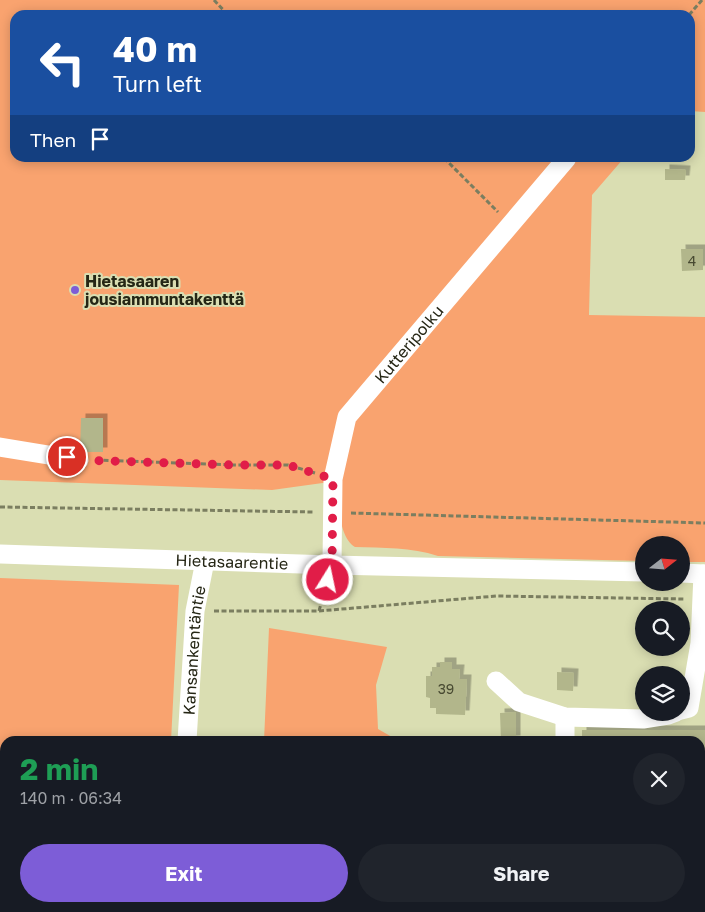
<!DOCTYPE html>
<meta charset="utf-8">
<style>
:root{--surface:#171b24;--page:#20242c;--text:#f1f3f6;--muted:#9ea1a6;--accent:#7d5dd7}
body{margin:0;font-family:"Golos Text",sans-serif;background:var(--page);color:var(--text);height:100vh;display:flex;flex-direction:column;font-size:19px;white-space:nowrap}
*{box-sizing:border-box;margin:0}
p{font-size:16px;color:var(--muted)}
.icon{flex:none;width:28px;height:28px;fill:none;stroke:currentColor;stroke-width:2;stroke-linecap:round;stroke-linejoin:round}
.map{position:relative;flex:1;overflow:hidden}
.details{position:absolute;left:0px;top:736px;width:705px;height:176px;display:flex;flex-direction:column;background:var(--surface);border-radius:15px 15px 0 0;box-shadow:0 2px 12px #0003}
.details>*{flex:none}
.guide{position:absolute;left:10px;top:10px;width:685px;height:152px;border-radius:15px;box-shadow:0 2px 12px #0003;background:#1a4fa0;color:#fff;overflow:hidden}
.needle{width:32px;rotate:73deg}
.tools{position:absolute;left:635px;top:536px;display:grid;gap:10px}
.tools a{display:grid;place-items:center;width:55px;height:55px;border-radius:50%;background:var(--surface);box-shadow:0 2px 12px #0003;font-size:25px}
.pin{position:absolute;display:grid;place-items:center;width:42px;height:42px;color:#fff;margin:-21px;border:2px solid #fff;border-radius:50%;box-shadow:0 1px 5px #0007}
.me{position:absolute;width:55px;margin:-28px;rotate:10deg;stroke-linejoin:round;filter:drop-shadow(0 0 4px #0008)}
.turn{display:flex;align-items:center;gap:18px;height:105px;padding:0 20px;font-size:22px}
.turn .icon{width:65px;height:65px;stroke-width:2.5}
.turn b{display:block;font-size:35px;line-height:42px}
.then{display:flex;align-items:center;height:48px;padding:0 20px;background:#0003;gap:10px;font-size:19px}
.round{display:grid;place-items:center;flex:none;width:52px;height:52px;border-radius:26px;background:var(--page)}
.summary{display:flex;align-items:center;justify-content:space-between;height:85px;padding:0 20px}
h1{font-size:30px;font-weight:700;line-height:38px;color:#1e9e55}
.primary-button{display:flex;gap:10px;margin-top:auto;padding:10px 20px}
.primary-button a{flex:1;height:58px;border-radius:30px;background:var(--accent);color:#fff;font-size:20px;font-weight:700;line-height:58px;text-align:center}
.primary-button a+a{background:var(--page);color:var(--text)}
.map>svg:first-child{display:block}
</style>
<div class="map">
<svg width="705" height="912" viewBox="0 0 705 912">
<defs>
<filter id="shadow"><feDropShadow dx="4.5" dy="-4.5" stdDeviation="0" flood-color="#0004"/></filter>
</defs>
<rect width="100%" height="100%" fill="#dadeb2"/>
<g fill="#f9a36f">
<path d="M0,0H705V112L690,111V15H15V158H624L592,195L589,315L705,317V562H681V545H644V561L438,556C411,547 383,548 355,547C338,537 338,499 337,481L272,490L0,480Z"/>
<polygon points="0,578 179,585 171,741 5,741 5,908 164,908 163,912 0,912"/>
<polygon points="269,628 387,647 376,685 378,729 399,741 264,741"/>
<polygon points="700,878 705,878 705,912 256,912 257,908 700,908"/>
</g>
<g fill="#b2b68b" filter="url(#shadow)">
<polygon points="665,169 686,170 685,180 665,180"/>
<polygon points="681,249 703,249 703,270 682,271"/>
<polygon points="81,418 103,418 103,452 80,452"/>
<polygon points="440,662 452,662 452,669 460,669 459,679 467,679 465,715 436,714 436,708 430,708 430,698 426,697 426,676 432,676 432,667 440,667"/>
<polygon points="557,672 574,673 573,691 557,690"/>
<polygon points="516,712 516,740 501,741 500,713"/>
<polygon points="582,730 705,730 705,769 700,769 700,741 582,741"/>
<polygon points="700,777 705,777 705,792 700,791"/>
</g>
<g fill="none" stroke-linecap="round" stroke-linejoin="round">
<g stroke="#7b7e60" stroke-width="3" stroke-dasharray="5 2.5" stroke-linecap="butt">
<polyline points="214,0 228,15"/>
<polyline points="689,15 702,0"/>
<polyline points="444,158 498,212"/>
<polyline points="96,460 234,465 288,465 315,473"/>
<polyline points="0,507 314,512"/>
<polyline points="351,513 705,523"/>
<polyline points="214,611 319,611 496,596 684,599"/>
<polyline points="319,611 327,582"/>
<polyline points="59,908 64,912"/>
</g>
<g stroke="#fff" stroke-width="19">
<polyline points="0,447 79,460"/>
<path id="s1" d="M0,554L332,565L644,572"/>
<path id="s2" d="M332,565L333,479L347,417L567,158"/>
<polyline points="681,573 705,574"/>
<polyline points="496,681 519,702 565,717 643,719 668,715 676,712"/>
<polyline points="681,710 689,708 700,643 703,574"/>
<path id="s3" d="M187,741L195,611L205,561"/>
<polyline points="565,741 565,717"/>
<polyline points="700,799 705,799"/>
<polyline points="0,839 5,838"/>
<polyline points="183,912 183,908"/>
</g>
</g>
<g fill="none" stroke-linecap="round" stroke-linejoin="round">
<polyline stroke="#e11d48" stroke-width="9" stroke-dasharray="0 16.2" points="67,457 79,460 234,465 288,465 333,479 332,565 328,580"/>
</g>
<circle fill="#7d5dd7" stroke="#dadeb2" stroke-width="2" cx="75" cy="290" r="5"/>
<g text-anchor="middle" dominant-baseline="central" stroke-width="4" stroke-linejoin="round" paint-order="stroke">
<g font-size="14" fill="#484a32">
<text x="692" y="260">4</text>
<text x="446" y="688">39</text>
</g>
<g font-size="16" font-weight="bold" fill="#252615" stroke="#dadeb2" text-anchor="start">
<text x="85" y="281">Hietasaaren<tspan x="85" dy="18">jousiammuntakenttä</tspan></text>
</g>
<g font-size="16" fill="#252615" stroke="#dadeb2">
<text stroke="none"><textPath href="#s2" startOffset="245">Kutteripolku</textPath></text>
<text stroke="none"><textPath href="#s1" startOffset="232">Hietasaarentie</textPath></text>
<text stroke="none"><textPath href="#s3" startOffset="91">Kansankentäntie</textPath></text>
</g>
</g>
</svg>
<div class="tools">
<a><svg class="needle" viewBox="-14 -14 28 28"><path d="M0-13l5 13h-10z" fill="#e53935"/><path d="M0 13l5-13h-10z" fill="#9ea1a6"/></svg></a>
<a><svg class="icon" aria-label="search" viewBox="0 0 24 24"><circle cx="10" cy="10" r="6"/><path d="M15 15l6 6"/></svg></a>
<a><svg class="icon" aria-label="layers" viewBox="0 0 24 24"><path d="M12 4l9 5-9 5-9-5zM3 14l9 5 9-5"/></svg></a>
</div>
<div class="pin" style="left:67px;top:457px;background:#d93025"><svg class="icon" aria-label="arrive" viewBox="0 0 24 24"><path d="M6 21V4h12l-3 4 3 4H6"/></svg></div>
<svg class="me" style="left:328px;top:580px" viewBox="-20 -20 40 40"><circle r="17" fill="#e11d48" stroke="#fff" stroke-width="3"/><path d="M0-11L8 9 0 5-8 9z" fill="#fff"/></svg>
<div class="guide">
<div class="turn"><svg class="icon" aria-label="left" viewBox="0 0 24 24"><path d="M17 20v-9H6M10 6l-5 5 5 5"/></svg><div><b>40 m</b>Turn left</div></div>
<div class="then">Then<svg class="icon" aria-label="arrive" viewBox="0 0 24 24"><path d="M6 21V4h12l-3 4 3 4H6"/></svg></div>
</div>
<section class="details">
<div class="summary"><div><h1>2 min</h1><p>140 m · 06:34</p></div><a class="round"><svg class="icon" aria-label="close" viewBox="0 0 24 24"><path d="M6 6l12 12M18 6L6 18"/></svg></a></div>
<div class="primary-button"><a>Exit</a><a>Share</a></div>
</section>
</div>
